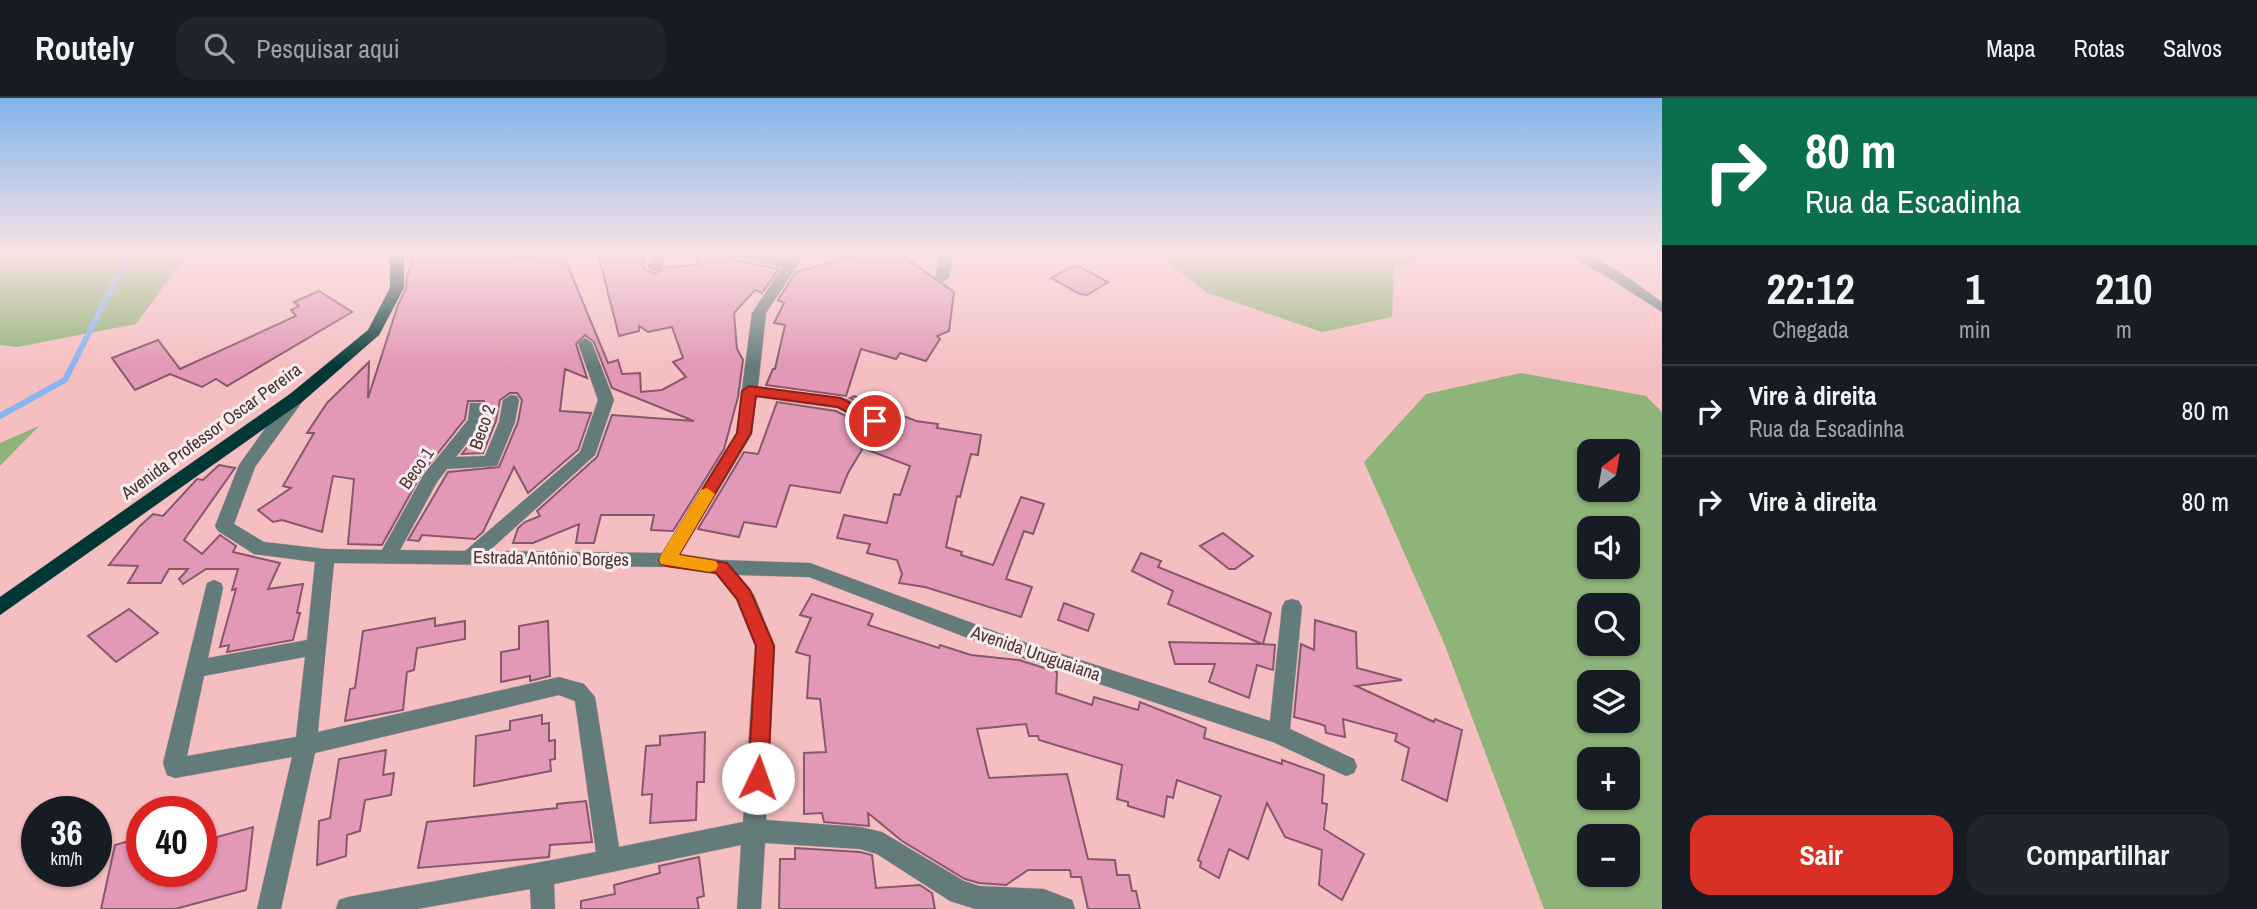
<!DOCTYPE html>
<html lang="pt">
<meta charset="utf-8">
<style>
:root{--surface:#171b24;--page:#20242c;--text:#f1f3f6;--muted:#9ea1a6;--line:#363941;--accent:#d93025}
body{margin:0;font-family:"Archivo Narrow",sans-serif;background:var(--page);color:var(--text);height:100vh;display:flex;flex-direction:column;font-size:26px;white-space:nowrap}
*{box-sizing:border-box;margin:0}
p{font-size:23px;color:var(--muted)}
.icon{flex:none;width:38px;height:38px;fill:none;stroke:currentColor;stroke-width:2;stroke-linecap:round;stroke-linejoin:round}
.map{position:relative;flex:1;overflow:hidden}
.panel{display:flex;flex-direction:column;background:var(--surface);width:595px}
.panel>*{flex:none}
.hud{background:#0b6e4f;color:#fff;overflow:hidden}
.needle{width:46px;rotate:31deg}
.fabs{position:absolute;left:1577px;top:341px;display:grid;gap:14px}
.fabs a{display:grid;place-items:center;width:63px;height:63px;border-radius:14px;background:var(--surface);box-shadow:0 2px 5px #0004;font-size:35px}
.speed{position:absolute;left:21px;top:698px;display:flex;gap:14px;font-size:35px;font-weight:700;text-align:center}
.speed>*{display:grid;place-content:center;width:91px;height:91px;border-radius:50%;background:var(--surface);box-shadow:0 2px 5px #0004;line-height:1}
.speed small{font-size:18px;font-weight:400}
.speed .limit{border:10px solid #d22;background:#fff;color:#111}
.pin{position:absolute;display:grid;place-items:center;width:60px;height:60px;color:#fff;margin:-30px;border:4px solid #fff;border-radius:50%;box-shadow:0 2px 7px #0007}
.me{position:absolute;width:77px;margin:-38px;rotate:3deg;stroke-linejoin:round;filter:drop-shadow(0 0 5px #0008)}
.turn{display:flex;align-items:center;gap:24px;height:147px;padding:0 28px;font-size:32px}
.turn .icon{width:91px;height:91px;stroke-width:2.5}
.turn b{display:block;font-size:49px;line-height:60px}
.eta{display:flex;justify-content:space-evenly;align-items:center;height:119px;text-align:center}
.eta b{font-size:42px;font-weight:700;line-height:49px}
.cta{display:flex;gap:14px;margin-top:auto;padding:14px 28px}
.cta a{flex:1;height:80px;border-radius:21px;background:var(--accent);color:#fff;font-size:28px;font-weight:700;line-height:80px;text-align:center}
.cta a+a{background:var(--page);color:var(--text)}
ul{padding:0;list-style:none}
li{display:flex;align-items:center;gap:21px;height:91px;padding:0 28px;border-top:2px solid var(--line)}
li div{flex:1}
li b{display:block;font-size:26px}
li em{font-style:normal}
header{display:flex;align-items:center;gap:42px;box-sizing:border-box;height:98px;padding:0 35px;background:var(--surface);border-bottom:2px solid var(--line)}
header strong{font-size:33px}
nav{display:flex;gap:38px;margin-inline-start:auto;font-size:24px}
.search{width:490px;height:63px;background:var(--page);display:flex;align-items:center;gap:18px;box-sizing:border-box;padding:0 24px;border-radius:21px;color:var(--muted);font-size:26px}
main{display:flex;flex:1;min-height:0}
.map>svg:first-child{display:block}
</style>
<header>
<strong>Routely</strong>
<div class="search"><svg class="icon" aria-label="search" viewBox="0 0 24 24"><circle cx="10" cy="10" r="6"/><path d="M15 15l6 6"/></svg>Pesquisar aqui</div>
<nav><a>Mapa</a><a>Rotas</a><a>Salvos</a></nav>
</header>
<main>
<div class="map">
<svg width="1662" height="811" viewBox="0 0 1662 811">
<rect width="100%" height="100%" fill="#f5bfc2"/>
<g fill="#8fb479" fill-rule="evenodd">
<polygon points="0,156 187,156 136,226 17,249 0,247"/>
<polygon points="1156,156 1436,156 1394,169 1392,219 1322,234 1208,195"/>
<path d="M1521,275L1646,298L1662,314V811H1544L1444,545L1364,364L1426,296ZM1589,354H1628V392H1589ZM1628,430V469H1589V430ZM1589,508H1628V546H1589ZM1628,584V623H1589V584ZM1589,662H1628V700H1589ZM1589,738H1628V777H1589Z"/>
<polygon points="39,328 0,368 0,345"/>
</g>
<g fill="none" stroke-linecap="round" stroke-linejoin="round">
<polyline stroke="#87b5ef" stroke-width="6" points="0,318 65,282 129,156"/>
</g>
<g fill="#e298b6" stroke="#85596b" stroke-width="2">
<polygon points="414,156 516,156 515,162 543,156 563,156 608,265 618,262 622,276 640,275 641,294 662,292 686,279 673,264 683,260 672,229 648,234 639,228 639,233 619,238 598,156 642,156 644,171 655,176 663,170 699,166 695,156 730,156 734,162 779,171 762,195 755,192 734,215 737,251 743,262 738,299 724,351 673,433 651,432 654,417 601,417 594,445 576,445 579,426 533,445 513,445 518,430 525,424 540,418 537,413 597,359 612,317 694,323 612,290 594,244 585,237 576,246 587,280 565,271 560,313 591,315 578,352 528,395 514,369 483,434 475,441 422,437 419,443 408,442 448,374 499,369 518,324 522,302 517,295 510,295 500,302 496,323 483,355 462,356 487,323 484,303 468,303 465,321 422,375 382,447 348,446 354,381 333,378 322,434 282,422 273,424 258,412 291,390 283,388 314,335 307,335 327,305 369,264 368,300 398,207 406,191 407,179"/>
<polygon points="860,156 900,156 954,194 949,233 937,238 940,241 926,263 900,255 896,261 861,251 846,298 766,287 773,271 775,271 785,227 774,225 784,205 778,202 796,174"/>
<polygon points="1073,168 1080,169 1108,184 1087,197 1080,196 1051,180"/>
<polygon points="319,193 352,214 227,288 216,281 202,289 170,276 135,292 112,260 158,242 180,271 296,218 291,212 299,208 294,204"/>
<polygon points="854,298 916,323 938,326 937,330 981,337 978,357 971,356 960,399 957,398 946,449 962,454 961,457 993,467 1021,399 1044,406 1033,436 1024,433 1006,481 1032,489 1021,519 925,489 899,485 902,476 897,462 867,455 870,446 837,440 844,417 887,425 894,396 900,397 910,368 863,350 848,375 840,395 790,387 776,429 744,424 739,439 698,431 744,354 758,356 777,304 836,313 885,338 900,337 902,331 899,326 850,300"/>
<polygon points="219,367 235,370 184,442 202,456 220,437 236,448 233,454 280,465 268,491 303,486 297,515 300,515 293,542 227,554 229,547 220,549 236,491 232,492 238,471 206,471 183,486 179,481 188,471 169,471 161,485 128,485 138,468 109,467 139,429 153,416 163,418 197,381 203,382"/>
<polygon points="1223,435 1253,458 1235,471 1229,471 1200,448"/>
<polygon points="1141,455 1161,463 1158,469 1271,515 1263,546 1275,547 1273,572 1257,567 1249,600 1209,584 1215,566 1175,566 1169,544 1262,546 1168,506 1173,493 1132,473"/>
<polygon points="812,496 873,516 868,527 939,550 940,547 971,557 1019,562 1057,574 1056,595 1092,607 1094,599 1138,612 1140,604 1206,630 1204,640 1282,666 1282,662 1324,677 1322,705 1327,706 1324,731 1364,756 1342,802 1319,787 1322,752 1285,739 1267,705 1248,761 1229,751 1219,780 1200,769 1201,764 1198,762 1221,698 1177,682 1173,700 1167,698 1164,719 1128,708 1128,704 1117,701 1122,667 1039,642 1038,638 1029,638 1026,626 977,631 989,680 1067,676 1088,761 1115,762 1117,777 1129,777 1132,793 1136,793 1140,811 1088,811 1081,779 1071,779 1070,772 1028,772 1006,787 979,785 965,781 902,743 868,715 869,728 824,724 822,715 804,716 804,655 826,654 820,601 807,600 810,558 796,554 811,520 800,517"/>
<polygon points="1064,505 1094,516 1088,533 1058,522"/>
<polygon points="129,511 158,535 116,564 88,538"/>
<polygon points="435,520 435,528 465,523 465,541 417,550 414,572 407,574 403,612 345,623 350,591 355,590 363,533"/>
<polygon points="1315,522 1356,534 1357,570 1402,582 1356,588 1434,624 1435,621 1462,632 1447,703 1402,682 1409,650 1395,643 1397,636 1343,621 1345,639 1326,635 1325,628 1320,626 1294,619 1301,546 1314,552"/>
<polygon points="548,523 550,578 530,583 530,578 501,584 501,554 519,551 519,528"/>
<polygon points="542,617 542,626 549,625 549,643 555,642 555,661 550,662 551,673 474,688 476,638 510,632 510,623"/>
<polygon points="705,634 704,684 697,684 696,722 650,725 652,696 642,697 646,648 660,647 660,638"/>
<polygon points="386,652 383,677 394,675 391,697 365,702 360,733 347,737 346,758 317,767 319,723 330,720 339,661"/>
<polygon points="586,703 592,744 550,747 549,759 418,770 427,724 557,710 557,706"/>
<polygon points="253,729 246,792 175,811 101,811 115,747 142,739 142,774 201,774 201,753 216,749 217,739"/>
<polygon points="795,750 860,754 872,757 876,790 920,787 932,795 935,811 779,811 780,761 795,761"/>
<polygon points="699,759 704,798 697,800 699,811 581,811 581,803 615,796 614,787 660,775 659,768"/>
</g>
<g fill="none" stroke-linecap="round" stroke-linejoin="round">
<defs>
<g id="minor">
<polygon points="655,156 668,156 659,172 654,173 647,169"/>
<path d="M733,156H758L788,162L792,156H805L766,215L758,289L847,301L898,328L900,332L898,336H886L837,310L756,299L752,336L680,456L721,462L810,465L1018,542L1270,623L1282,509L1285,503L1292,501L1299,503L1302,509L1290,631L1354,661L1357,668L1354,675L1346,678L1273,644L1007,555L809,479L738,477L754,497L775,548L766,722L860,729L882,734L964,783L979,788L1044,791L1072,802L1075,811H975L950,803L877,756L860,751L765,745L761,811H737L741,747L554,786L555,811H531L530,791L417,811H336L339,802L348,799L596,754L575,603L559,597L315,655L281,811H257L292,659L175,680L167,677L163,665L207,485L214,482L221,485L223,490L208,560L307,542L315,464L254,456L218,433L215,428L239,367L290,296H302L304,300L302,304L255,369L234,426L264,444L325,451L382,452L424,376L468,322L470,305H482L484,323L456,359L485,358L499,324L503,302L511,297L517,298L519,302L515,324L497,368L447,371L437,384L400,452L465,453L580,354L598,302L578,245L585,240L592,245L614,302L595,357L489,453L662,455L736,336L752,215L783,169L735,159ZM334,465L667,469L716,476L736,501L755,548L743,724L619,749L595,599L584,586L559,579L318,634ZM305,559L296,639L187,658L204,578Z"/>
<polygon points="940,156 954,156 949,180 942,184 935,180"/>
<path d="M1565,156C1601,154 1634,185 1662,204V214L1606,178Z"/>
</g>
<polygon id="major" points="390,156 404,156 404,190 379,237 302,304 0,517 0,499 290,296 368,232 390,190"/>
</defs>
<use href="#minor" stroke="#cfa0a3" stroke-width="1"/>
<use href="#major" stroke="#cfa0a3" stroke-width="1"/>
<use href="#minor" fill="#637b7a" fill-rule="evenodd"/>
<use href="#major" fill="#003737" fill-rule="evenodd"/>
</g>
<linearGradient id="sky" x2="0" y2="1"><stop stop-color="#81b4eb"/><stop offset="0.58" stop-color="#fae2e4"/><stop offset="1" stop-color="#fae2e4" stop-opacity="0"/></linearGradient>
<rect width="1662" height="269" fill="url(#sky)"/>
<polygon fill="#d93025" stroke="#8d1f18" stroke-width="2" points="749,288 841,300 882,323 875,328 838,309 756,298 751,335 679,457 727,465 750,492 774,548 768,680 765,687 758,690 751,687 748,680 756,548 737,501 716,475 667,468 661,466 659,462 737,335 742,293"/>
<polygon fill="#f59e0b" points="707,390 715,396 679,457 716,463 718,468 716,472 710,474 661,466 659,462 661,457 701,392"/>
<g text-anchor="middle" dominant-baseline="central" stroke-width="6" stroke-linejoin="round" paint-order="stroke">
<g font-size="18" fill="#473234" stroke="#fcebec">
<text transform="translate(482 329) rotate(-71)">Beco 2</text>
<text transform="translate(211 333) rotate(-36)">Avenida Professor Oscar Pereira</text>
<text transform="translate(416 370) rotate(-55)">Beco 1</text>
<text transform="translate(551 460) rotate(1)">Estrada Antônio Borges</text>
<text transform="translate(1036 555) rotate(19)">Avenida Uruguaiana</text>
</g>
</g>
</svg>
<div class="fabs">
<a><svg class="needle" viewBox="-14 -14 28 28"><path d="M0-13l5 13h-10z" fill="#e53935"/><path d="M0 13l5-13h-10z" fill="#9ea1a6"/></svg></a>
<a><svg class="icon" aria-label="sound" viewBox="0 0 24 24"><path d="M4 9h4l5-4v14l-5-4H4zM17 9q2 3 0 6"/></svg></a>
<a><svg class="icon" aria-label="search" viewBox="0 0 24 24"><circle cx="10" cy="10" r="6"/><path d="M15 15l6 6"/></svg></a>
<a><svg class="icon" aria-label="layers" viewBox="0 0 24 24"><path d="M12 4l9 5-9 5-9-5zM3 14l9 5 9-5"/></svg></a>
<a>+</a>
<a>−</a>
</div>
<div class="speed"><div>36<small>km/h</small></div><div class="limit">40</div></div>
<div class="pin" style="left:875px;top:323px;background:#d93025"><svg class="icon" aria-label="arrive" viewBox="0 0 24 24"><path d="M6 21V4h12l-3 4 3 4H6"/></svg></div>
<svg class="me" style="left:758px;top:680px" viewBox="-20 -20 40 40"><circle r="19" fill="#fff"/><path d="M0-13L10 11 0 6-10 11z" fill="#d93025"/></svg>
</div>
<section class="panel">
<div class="hud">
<div class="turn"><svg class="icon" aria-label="right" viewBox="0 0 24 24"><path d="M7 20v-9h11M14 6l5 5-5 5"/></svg><div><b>80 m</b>Rua da Escadinha</div></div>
</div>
<div class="eta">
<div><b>22:12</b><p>Chegada</p></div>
<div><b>1</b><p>min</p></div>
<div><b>210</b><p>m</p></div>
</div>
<ul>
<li><svg class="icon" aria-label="right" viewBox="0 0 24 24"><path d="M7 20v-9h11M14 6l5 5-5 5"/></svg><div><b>Vire à direita</b><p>Rua da Escadinha</p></div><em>80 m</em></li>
<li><svg class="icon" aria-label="right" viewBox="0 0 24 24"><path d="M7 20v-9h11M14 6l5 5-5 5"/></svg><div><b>Vire à direita</b></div><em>80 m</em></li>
</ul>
<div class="cta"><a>Sair</a><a>Compartilhar</a></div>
</section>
</main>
